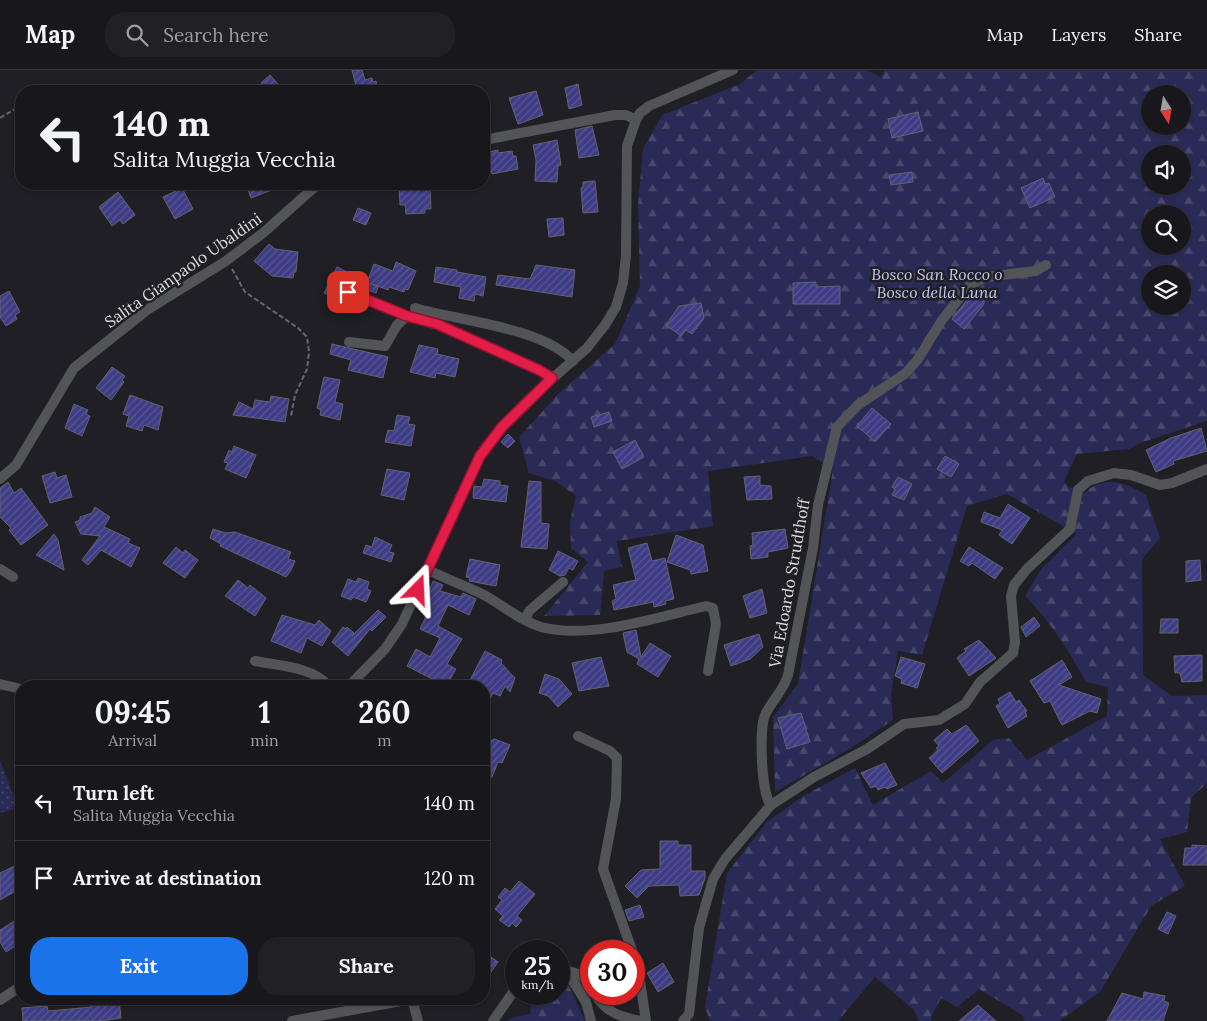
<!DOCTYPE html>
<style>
:root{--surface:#17171c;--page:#202025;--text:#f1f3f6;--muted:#9e9fa3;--line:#36363b;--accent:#1a73e8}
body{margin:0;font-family:Lora,serif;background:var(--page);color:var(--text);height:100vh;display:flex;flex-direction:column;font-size:19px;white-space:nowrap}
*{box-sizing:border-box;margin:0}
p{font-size:16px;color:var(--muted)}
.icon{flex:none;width:28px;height:28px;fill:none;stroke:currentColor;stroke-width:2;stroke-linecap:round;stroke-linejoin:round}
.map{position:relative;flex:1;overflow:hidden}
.panel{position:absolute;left:15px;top:610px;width:475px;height:325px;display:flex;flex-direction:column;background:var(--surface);border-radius:20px;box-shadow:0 1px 4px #0004,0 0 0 1px var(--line)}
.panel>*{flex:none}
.guide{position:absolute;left:15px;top:15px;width:475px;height:105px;border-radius:20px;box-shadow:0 1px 4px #0004,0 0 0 1px var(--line);background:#17171c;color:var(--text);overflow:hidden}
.needle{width:32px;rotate:169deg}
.fabs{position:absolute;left:1141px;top:15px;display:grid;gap:10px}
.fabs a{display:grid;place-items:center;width:50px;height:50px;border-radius:50%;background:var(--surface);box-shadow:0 1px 4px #0004,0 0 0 1px var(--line);font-size:25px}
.speed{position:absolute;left:505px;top:870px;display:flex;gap:10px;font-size:25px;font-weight:700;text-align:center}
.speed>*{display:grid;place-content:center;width:65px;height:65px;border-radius:50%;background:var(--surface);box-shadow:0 1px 4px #0004,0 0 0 1px var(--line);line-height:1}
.speed small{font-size:12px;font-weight:400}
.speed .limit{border:8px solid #d22;background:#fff;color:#111}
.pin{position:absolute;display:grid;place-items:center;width:42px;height:42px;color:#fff;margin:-21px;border-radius:10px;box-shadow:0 2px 8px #0006}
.me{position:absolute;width:55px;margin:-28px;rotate:21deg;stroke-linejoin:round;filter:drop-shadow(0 0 4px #0008)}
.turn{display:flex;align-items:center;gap:18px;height:105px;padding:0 15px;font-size:22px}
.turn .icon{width:65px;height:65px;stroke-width:2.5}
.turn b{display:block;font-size:35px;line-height:42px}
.eta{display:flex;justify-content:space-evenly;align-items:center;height:85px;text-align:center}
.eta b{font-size:30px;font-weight:700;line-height:35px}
.primary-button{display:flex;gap:10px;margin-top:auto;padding:10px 15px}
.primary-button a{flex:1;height:58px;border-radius:20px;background:var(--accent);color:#fff;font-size:20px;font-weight:700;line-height:58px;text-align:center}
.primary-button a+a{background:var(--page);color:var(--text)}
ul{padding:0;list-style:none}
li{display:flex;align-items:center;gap:15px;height:75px;padding:0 15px;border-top:1px solid var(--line)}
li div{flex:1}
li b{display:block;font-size:19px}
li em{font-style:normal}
header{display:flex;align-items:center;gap:30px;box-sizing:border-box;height:70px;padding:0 25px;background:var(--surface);border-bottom:1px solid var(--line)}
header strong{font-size:24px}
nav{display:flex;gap:28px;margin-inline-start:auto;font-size:18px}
.search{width:350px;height:45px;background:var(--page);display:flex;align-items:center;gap:12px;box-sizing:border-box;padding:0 18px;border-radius:20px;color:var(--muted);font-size:19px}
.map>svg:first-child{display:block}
</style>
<header>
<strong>Map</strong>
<div class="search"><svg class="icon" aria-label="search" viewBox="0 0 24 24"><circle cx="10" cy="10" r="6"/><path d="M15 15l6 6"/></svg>Search here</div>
<nav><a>Map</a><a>Layers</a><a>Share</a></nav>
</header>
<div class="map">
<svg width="1207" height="951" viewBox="0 0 1207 951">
<defs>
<pattern id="grass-dots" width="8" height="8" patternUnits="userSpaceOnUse" patternTransform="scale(1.25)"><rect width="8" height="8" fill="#2a2a56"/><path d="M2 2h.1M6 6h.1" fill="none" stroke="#48486e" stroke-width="1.8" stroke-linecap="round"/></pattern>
<pattern id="forest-firs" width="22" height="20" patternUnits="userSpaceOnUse" patternTransform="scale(1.25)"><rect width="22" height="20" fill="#2a2a56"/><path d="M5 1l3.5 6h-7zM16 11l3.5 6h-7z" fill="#48486e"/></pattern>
<pattern id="building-hatch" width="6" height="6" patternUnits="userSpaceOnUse" patternTransform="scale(1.25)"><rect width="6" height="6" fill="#3e3c85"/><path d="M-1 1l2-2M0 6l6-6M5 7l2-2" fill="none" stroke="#595896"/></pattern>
</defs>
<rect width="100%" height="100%" fill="#1f1f25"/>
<polygon fill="url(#grass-dots)" points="0,690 18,738 0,743"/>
<g fill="url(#forest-firs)" fill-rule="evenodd">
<path d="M757,0H866L881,7L884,0H1207V351L1140,373L1129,379L1077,384L1064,411L1069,417L1085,423C1103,404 1127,413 1146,425L1160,468L1142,489L1143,605L1172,626L1207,625V713L1191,728L1187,762L1160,769L1185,816L1151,836L1100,922L1059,951H1025L1022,945L979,919L957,937L941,928L931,947L932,951H919L913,939L875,907L838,951H710L705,937L727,803L767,752L803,726L855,698L873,735L931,701L943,713L993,670L1009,668L1027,690L1107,646L1108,617L1086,612C1069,581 1050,551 1025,526L1041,499L1077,464L1007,424L967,436L922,585L898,581L891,625L893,650L851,678L775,722L773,647L798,614L833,399L812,386L708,401L713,456L617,471L622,497L604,501L600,545L544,546L588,492L571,478L570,451L576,426L555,411L529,403L519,367L559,323L615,274L640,216L638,135L643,79L662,45L740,14ZM1150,24H1182V56H1150ZM1150,84H1182V116H1150ZM1150,144H1182V176H1150ZM1150,204H1182V236H1150Z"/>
<polygon points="559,906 569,916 585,951 508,951 511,948 530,944 533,926 526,924 559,924"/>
</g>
<g fill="url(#building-hatch)" stroke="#63636b">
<polygon points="352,0 362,0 365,10 372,8 373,12 376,11 378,21 349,21 348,18 356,16"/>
<polygon points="270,5 284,21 268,21 261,13"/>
<polygon points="578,14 582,35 569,39 565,18"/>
<polygon points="536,21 543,45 518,54 509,28"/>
<polygon points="918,42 923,61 892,68 888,49"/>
<polygon points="592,56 599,85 579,88 575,60"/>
<polygon points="557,70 561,95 558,96 557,112 535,111 536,90 533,75"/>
<polygon points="498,80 498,83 512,81 513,86 516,86 518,99 492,104 491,101 484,102 484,83"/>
<polygon points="912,102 913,112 891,115 889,105"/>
<polygon points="1043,108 1045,114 1049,113 1055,127 1030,138 1021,118"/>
<polygon points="595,111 598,142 583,143 581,118 583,117 583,112"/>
<polygon points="246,114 287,114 251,128"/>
<polygon points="419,115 419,120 430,119 431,139 425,139 425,143 406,144 405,135 400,135 399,116"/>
<polygon points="182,118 193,139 175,149 163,127"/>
<polygon points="118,122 135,145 123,154 120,150 112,156 99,137"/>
<polygon points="358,138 371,143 366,155 353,150"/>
<polygon points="563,148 564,165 549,167 547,149"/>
<polygon points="269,174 275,179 298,182 296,202 294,202 293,208 272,206 254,191"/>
<polygon points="396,192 416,201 408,220 405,219 404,222 389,217 388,220 370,213 378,217 376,223 341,211 333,227 324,223 337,197 367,212 374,194 393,201"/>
<polygon points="536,195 575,200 572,227 496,215 498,205 530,209"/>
<polygon points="436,197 457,200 457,202 486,207 483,226 475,224 474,231 459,228 461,217 434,212"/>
<polygon points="816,212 816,217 840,216 840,234 793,234 793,213"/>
<polygon points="975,220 984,226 984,234 964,259 952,249"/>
<polygon points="9,221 20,242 15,245 17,249 6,256 0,247 0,226"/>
<polygon points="701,233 704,248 692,264 686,260 681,266 666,255 679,236"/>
<polygon points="332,274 388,287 383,308 348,300 351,290 330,284"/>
<polygon points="419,275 438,279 437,284 459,289 455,307 436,303 435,308 410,302"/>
<polygon points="112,297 125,306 122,310 124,312 111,330 96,318"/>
<polygon points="324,307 340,310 335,332 343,334 340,350 320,345 321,340 317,338"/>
<polygon points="130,325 163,337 158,360 144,355 142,361 126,356 129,346 123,344"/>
<polygon points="271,326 289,329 285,352 233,345 239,332 253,339 255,330 270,332"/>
<polygon points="74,334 88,340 86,344 90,346 82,366 65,358"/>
<polygon points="872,338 891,354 875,372 857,356"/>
<polygon points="609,342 612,351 594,357 591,347"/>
<polygon points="397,345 410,347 408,354 415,355 411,376 385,372 388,360 394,361"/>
<polygon points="1201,358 1207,381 1173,391 1174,394 1156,402 1146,380 1171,368"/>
<polygon points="508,364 515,371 508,378 501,372"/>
<polygon points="635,370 644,387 622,399 613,382"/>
<polygon points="234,376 256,385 246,408 225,399 228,393 224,392 229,380 232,382"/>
<polygon points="945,386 959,394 951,407 937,399"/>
<polygon points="387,399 410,403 404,430 381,425"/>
<polygon points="55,402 57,408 66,405 72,427 50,433 42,406"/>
<polygon points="760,406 760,415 771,416 772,429 747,430 744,407"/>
<polygon points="898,407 912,414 904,430 892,425 895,419 892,417"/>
<polygon points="484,409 500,411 500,415 508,416 506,432 473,428 474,416 482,417"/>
<polygon points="529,411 541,412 541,453 549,454 547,479 521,477"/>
<polygon points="8,412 14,423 21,418 48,455 21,475 9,460 11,458 0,447 0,418"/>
<polygon points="1008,434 1030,448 1012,474 999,465 1002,460 981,452 984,442 1000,448"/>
<polygon points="95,437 110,447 104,457 130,469 128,473 140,478 131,497 101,480 88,495 82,490 100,466 81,464 75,452 80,450 80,447 92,443"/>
<polygon points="213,459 226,463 235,462 291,482 288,489 295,491 291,500 286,507 220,476 221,474 210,468"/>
<polygon points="785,459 788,478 768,482 768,487 751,489 750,476 753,475 752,463"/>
<polygon points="54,464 58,470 64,500 36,485"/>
<polygon points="676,465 703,475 708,501 691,504 690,500 667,492"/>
<polygon points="375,467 392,475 389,482 394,483 391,492 363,483 366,475 372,477"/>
<polygon points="647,473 652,491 665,488 674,529 665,531 666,534 654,537 653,532 614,540 612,531 616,529 613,515 636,510 628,478"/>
<polygon points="176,477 183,483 185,480 198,490 185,508 163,493"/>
<polygon points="969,477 1003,498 995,509 972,493 969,496 960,491"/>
<polygon points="558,481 578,491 573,500 569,498 565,505 560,506 549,500"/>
<polygon points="470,489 500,495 496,516 469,511 470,508 466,507"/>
<polygon points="1200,490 1201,510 1186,512 1186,491"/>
<polygon points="358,508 369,512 367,519 371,521 366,532 353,527 351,530 341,526 348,509 356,512"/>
<polygon points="238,510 248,518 250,515 266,528 255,546 225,526"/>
<polygon points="433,511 443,515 440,521 461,527 463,523 476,529 469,545 448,535 438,556 462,569 447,594 456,599 446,616 407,596 416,579 430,587 440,568 420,559 432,534 425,532"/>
<polygon points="762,519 767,543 750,548 743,526"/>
<polygon points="378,540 386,547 372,561 370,559 348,586 332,572 343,557 346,559 347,557 354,563 352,566"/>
<polygon points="282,545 315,555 319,550 331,561 322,576 307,568 301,583 271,571"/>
<polygon points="1034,547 1040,556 1026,567 1021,557"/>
<polygon points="1161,549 1178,549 1178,563 1160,563"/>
<polygon points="636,560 641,587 650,573 671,586 658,607 637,594 639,589 627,582 623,563"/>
<polygon points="759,564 763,577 750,589 731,596 724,575"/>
<polygon points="979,570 996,588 969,606 957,588 966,581 964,579"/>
<polygon points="485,581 502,590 501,593 515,608 510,622 505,616 500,626 493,623 484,641 484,616 467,616"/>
<polygon points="1202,585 1202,611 1182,612 1180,603 1175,603 1174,586"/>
<polygon points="601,587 609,616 579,621 572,593"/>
<polygon points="901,587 925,594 917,618 901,613 902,609 895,606"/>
<polygon points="1062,590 1072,607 1059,615 1101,629 1097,643 1090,641 1062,655 1050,631 1044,633 1030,611"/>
<polygon points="545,604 559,609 572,624 558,637 548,626 539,623"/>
<polygon points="1010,622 1016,632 1019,630 1027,641 1025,642 1027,646 1008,658 996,636 1000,633 998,629"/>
<polygon points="801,643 810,672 787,679 778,648"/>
<polygon points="966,655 979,671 942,703 929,688 938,680 936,678 939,676 934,670 947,659 952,664"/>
<polygon points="495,669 510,675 502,693 498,692 492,707 484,710 484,682 492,670"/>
<polygon points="885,693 897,715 887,719 885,717 878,720 876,716 871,718 861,703"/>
<polygon points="660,771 678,771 678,775 691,775 691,801 705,801 705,808 699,825 680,826 679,815 649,816 637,828 625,816 641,800 660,799"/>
<polygon points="1192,775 1207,776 1207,795 1183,795 1185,778 1192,778"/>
<polygon points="21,793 21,818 0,830 0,803"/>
<polygon points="519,811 535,824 517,846 522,850 516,857 512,853 509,857 499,850 503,846 495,839 502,830 498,827 505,818 510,822"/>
<polygon points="640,835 644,847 629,851 625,840"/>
<polygon points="1167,842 1176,846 1168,864 1158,859"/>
<polygon points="16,850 21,859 21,872 6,882 0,872 0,860"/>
<polygon points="484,882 498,892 484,912"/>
<polygon points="663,893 674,912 658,922 647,903"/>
<polygon points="1144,922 1165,926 1164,931 1169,933 1163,951 1107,951 1122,923 1143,929"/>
<polygon points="119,930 121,948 101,951 23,951 22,938 47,936 48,941 92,937 91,934"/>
<polygon points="978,935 996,951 959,951"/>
</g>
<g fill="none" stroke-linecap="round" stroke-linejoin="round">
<g stroke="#66666b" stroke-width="2" stroke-dasharray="5 2.5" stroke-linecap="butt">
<polyline points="0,48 15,39"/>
<polyline points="232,199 245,222 298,258 307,267 309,282 307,299 295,325 291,346"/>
</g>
<g stroke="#535457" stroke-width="10">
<polyline points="484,70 615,45 626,45 636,50"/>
<polyline points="348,222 407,246 437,254 539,300 552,308"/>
<path d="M415,238C459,251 542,257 573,291"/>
<polyline points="349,272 385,276 397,255 407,246"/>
<polyline points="0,409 16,395 74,298 147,240 226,191 263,163 318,114"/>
<polyline points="0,499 13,507"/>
<path d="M426,499C444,508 463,515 482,524C502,534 518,550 541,557C590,570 658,547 706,536L713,538L716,554L708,601"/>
<polyline points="525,550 529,541 563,512"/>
<path d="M255,591C280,596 311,596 329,616"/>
<polyline points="0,614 21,619"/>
<polyline points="349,616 385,579 402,554 479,387 502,357 528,330 587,278 605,255 616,237 623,213 626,186 627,76 636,50 640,43 649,36 733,0"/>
<polyline points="578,666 610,681 617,688 616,729 603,799 638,897 646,951"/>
<path d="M771,735C761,725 759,658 765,645C772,630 784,620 788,605L813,478L818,435L837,357L858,335L906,303L918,289L942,250L970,215L986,207L1036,201L1046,195"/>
<polyline points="484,825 486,823"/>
<polyline points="559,898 581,905 591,918"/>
<polyline points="566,900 586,932 591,951"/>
<path d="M595,924C606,943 621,947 641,951"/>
<polyline points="412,929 418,951"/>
<polyline points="0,930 21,916"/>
<polyline points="292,951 412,929"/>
<polyline points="493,951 516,918"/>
<polyline points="683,951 689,944 699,858 713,809 725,789 771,735 814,707 867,679 904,654 939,650 965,634 980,612 1013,583 1015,572 1011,526 1014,515 1027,499 1070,459 1078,420 1088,411 1114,403 1131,405 1160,415 1172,413 1207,399"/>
</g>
</g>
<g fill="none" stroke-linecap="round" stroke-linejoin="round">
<defs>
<polyline id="route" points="348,222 407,246 437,254 539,300 552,308 502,357 480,386 418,520"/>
</defs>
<use href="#route" stroke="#92132f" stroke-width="12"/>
<use href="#route" stroke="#e11d48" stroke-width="9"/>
</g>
<g text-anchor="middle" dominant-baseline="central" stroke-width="5" stroke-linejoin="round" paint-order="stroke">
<g font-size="16" fill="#dddde1" stroke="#1f1f25">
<text transform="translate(183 200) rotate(-35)">Salita Gianpaolo Ubaldini</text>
<text transform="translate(789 513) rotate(-80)">Via Edoardo Strudthoff</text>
</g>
<g font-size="16" font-style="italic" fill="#c4c8f2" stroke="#1f1f25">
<text x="937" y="204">Bosco San Rocco o<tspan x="937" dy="18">Bosco della Luna</tspan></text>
</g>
</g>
</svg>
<div class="fabs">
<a><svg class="needle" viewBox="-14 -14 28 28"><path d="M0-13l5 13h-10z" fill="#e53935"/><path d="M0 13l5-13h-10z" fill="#9e9fa3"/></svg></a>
<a><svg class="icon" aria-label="sound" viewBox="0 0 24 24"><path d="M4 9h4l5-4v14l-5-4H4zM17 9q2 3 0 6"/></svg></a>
<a><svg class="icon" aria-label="search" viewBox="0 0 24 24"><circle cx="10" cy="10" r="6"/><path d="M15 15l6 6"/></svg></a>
<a><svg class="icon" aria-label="layers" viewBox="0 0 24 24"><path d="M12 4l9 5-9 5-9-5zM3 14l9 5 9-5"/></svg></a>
</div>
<div class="speed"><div>25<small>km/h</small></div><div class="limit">30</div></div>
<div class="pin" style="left:348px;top:222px;background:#d93025"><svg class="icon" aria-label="arrive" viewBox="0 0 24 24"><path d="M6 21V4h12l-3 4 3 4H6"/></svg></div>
<svg class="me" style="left:418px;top:520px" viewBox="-20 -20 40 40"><path d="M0-17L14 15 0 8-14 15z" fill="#e11d48" stroke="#fff" stroke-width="4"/></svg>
<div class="guide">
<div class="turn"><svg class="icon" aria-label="left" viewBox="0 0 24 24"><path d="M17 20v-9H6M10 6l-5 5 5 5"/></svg><div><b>140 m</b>Salita Muggia Vecchia</div></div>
</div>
<section class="panel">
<div class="eta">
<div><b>09:45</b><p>Arrival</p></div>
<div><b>1</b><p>min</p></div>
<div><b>260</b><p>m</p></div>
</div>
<ul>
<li><svg class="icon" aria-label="left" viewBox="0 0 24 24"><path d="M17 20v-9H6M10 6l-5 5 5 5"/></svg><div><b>Turn left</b><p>Salita Muggia Vecchia</p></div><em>140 m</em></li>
<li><svg class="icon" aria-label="arrive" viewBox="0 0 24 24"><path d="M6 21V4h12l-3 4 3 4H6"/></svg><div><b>Arrive at destination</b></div><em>120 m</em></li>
</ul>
<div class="primary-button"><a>Exit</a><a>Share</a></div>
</section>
</div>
